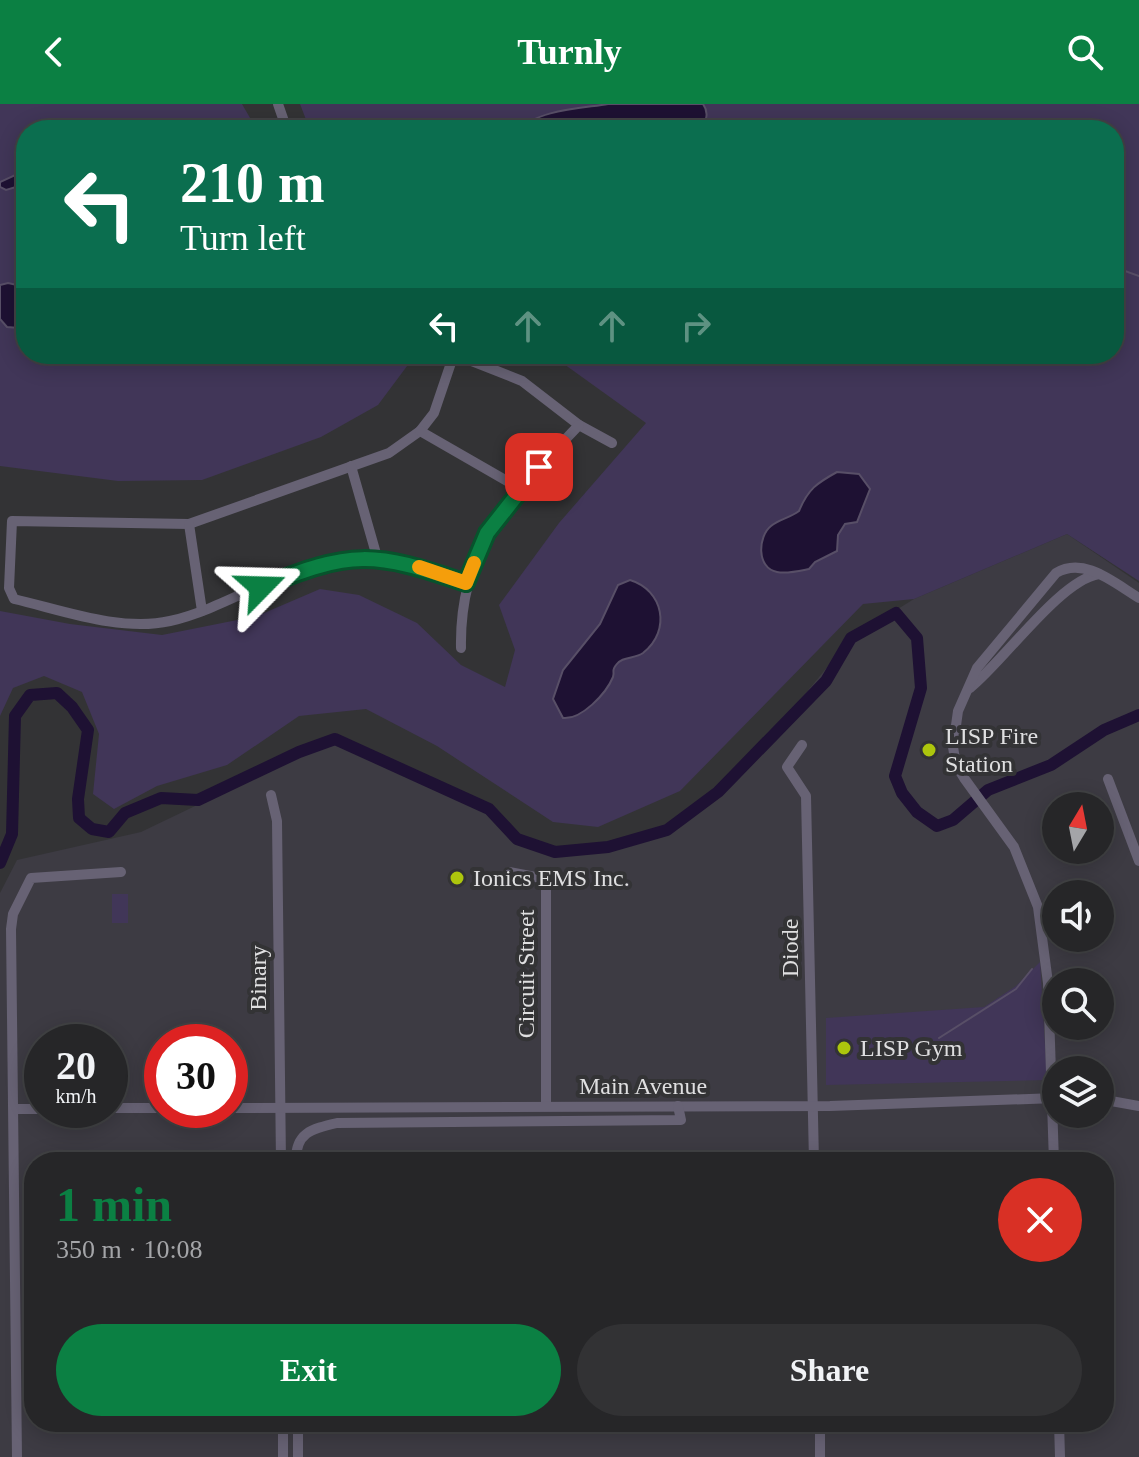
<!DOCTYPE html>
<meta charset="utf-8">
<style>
:root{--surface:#262628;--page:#323234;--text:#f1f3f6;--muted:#a4a5a8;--line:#424345;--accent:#0b8043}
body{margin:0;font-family:"Times New Roman",serif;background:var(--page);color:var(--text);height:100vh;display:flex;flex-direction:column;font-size:30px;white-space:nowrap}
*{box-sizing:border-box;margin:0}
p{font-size:26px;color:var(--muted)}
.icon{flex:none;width:44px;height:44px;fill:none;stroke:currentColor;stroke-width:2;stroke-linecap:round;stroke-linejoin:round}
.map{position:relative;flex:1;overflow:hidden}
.details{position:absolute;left:24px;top:1048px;width:1090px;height:280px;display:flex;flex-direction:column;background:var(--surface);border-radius:32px;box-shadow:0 4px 20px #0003,0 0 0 2px var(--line)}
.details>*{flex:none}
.top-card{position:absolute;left:16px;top:16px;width:1108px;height:244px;border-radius:32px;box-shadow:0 4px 20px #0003,0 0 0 2px var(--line);background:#0b6e4f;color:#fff;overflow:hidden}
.needle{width:52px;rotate:10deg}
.tools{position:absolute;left:1042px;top:688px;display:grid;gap:16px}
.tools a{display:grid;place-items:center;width:72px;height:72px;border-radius:50%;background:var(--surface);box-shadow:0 4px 20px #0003,0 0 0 2px var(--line);font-size:40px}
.speed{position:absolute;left:24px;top:920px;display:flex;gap:16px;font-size:40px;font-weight:700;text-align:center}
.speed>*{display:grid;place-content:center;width:104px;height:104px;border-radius:50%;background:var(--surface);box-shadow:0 4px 20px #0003,0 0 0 2px var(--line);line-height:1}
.speed small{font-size:20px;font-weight:400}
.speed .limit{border:12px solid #d22;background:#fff;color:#111}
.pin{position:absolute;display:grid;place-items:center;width:68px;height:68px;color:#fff;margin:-34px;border-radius:16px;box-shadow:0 4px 12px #0006}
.me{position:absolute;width:88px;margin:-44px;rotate:68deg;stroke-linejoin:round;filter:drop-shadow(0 0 6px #0008)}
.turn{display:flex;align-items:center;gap:28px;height:168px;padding:0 32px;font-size:36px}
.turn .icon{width:104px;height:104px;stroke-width:2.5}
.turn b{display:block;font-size:56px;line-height:68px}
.lanes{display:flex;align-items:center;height:76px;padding:0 32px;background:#0003;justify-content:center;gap:40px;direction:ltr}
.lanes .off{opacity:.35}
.round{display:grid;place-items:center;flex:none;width:84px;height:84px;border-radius:42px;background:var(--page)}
.summary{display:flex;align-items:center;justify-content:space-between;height:136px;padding:0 32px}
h1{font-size:48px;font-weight:700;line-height:60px;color:var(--accent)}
.primary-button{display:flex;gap:16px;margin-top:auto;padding:16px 32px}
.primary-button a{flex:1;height:92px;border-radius:48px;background:var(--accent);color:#fff;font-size:32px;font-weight:700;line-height:92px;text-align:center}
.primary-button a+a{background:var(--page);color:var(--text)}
header{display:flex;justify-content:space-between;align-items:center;height:104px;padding:0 32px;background:var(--accent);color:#fff;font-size:36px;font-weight:700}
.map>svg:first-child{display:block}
</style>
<header><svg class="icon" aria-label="back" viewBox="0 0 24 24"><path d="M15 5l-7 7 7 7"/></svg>Turnly<svg class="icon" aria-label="search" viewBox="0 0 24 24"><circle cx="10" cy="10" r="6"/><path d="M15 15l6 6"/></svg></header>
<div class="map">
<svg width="1139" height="1353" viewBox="0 0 1139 1353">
<rect width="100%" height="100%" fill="#333335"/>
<path fill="#3d3b43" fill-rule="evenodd" d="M1067,430L1139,479V1353H0V789L17,756L141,728L335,635L489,705L517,735L555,748L608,743L667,726L747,661L851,534L914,495ZM1056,702H1100V746H1056ZM1056,790H1100V834H1056ZM1056,878H1100V922H1056ZM42,938H110V1006H42ZM162,938H230V1006H162ZM1056,966H1100V1010H1056ZM34,1058H1104V1318H34Z"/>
<g fill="#413658">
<polygon points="0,0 242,0 257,26 26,26 26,250 416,250 378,301 321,333 202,376 118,377 0,362"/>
<polygon points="300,0 1139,0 1139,477 1067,430 914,495 863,500 680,687 598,723 553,718 437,642 366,605 299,612 227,661 157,682 114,705 93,690 99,630 82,588 44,572 13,584 0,612 0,507 70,520 162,531 257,512 320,485 359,491 417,519 461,561 505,583 515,546 499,501 559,419 646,319 550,250 1114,250 1114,26 310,26"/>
<rect x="112" y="790" width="16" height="29"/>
<polygon points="1040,858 1047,976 826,981 826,914 984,903 1016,882"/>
</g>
<g fill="#1e1133" stroke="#584f67" stroke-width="2">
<path d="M608,0H703C710,10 706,20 697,26H522C533,6 586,4 608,0Z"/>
<polygon points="26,66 26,80 6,86 0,83 0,78"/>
<polygon points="8,179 26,183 26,219 19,224 7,223 0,215 0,181"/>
<path d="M837,368L859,370L870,385L857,418L845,420L838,431L837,447L815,458L809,465C799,467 787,470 777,468C756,464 758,432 771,422C779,415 790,414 799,407C808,385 817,379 837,368Z"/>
<path d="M630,476C663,486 672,526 643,549C635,555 622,552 616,561C611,568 615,565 613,573C606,590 581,616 563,614L553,595L563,566L600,520L618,481Z"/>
</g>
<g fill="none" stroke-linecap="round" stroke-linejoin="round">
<g stroke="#584f67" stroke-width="2">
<polyline points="1114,163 1139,172"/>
<polyline points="939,934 1016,885 1032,865"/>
</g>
<polyline stroke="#1e1133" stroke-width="12" points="0,759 12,730 15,612 30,591 57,589 72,603 88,626 78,695 79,714 92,725 109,728 125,709 161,694 198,696 299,648 335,635 489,705 517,735 555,748 608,743 667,726 718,688 826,577 851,534 896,509 917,534 921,584 895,672 902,689 917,708 937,722 953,716 988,686 1051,661 1104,626 1139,611"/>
<g stroke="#676274" stroke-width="10">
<polyline points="278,0 287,26"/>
<path d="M454,250L434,309L420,327L389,349L189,420L12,417L9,484L14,495C62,506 120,528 170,517C238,502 305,444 378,454C408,458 437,469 466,479"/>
<polyline points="454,250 522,277 579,321 612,339"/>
<polyline points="420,327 519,384"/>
<polyline points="351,362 377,453"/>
<polyline points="189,420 202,507"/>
<path d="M461,544C459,440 513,391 579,321"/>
<path d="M970,584C1003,558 1060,476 1099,470"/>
<polyline points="802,641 787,663 806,692 814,1058"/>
<polyline points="1108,675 1139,757"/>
<polyline points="271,691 277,717 281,1058"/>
<polyline points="509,768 546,775 546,1002"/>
<polyline points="1100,995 1139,1002"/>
<polyline points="110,1004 162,1004"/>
<polyline points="230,1004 830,1002 1056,994"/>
<polyline points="14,1005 42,1005"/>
<path d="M296,1058C295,1029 311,1025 337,1019L681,1016L678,1002"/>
<path d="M1054,1058L1048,879L1038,803L1014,743L964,674L956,661L953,643L958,607L977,564L1056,469C1084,452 1114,479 1139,494"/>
<polyline points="298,1318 298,1353"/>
<polyline points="1059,1318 1060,1353"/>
<polyline points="17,1353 11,825 13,810 31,774 121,768"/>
<polyline points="283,1353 283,1318"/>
<polyline points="820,1353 820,1318"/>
</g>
</g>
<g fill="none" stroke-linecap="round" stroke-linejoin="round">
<defs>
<path id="route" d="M261,483C352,446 373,447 466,479L487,429L539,363"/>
</defs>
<use href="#route" stroke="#07532c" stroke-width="20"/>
<use href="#route" stroke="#0b8043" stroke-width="14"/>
<polyline stroke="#f59e0b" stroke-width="14" points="419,463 466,479 474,459"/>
</g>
<g fill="#adc60d" stroke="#333335" stroke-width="3">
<circle cx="929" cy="646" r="8"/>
<circle cx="457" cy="774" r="8"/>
<circle cx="844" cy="944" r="8"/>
</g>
<g text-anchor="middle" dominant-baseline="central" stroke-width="8" stroke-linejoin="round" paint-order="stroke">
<g font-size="24" fill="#dfdfe0" stroke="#333335" text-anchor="start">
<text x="945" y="632">LISP Fire<tspan x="945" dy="28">Station</tspan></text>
<text x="473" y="774">Ionics EMS Inc.</text>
<text x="860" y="944">LISP Gym</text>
</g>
<g font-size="24" fill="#dfdfe0" stroke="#333335">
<text transform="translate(790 844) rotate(-90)">Diode</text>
<text transform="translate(526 870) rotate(-90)">Circuit Street</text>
<text transform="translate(258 874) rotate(-90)">Binary</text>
<text x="643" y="982">Main Avenue</text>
</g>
</g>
</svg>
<div class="tools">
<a><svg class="needle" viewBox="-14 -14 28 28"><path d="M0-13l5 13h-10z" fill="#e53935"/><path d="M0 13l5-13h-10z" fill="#a4a5a8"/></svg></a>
<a><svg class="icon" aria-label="sound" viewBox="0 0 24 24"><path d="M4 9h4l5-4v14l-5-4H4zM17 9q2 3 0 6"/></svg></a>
<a><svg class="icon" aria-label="search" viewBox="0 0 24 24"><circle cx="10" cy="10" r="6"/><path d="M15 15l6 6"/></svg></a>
<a><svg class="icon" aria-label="layers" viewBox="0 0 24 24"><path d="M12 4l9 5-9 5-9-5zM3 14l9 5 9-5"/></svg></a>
</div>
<div class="speed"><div>20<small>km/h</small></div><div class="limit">30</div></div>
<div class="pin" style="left:539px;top:363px;background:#d93025"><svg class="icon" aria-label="arrive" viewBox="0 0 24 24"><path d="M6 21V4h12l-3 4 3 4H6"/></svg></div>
<svg class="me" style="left:261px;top:483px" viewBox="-20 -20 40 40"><path d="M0-17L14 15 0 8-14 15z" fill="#0b8043" stroke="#fff" stroke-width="4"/></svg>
<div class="top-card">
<div class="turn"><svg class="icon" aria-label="left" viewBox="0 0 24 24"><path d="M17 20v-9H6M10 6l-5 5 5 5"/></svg><div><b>210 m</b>Turn left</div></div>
<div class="lanes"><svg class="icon" aria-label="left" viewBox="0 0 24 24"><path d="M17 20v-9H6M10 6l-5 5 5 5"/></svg><svg class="icon off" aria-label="ahead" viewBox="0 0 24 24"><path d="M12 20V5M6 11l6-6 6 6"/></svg><svg class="icon off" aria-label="ahead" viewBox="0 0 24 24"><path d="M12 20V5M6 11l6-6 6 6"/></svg><svg class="icon off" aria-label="right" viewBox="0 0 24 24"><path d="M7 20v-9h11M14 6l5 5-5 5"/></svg></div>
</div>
<section class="details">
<div class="summary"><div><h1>1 min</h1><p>350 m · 10:08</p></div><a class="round" style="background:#d93025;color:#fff"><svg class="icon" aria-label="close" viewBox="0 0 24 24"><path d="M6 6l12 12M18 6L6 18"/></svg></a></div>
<div class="primary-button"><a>Exit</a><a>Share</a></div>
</section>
</div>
